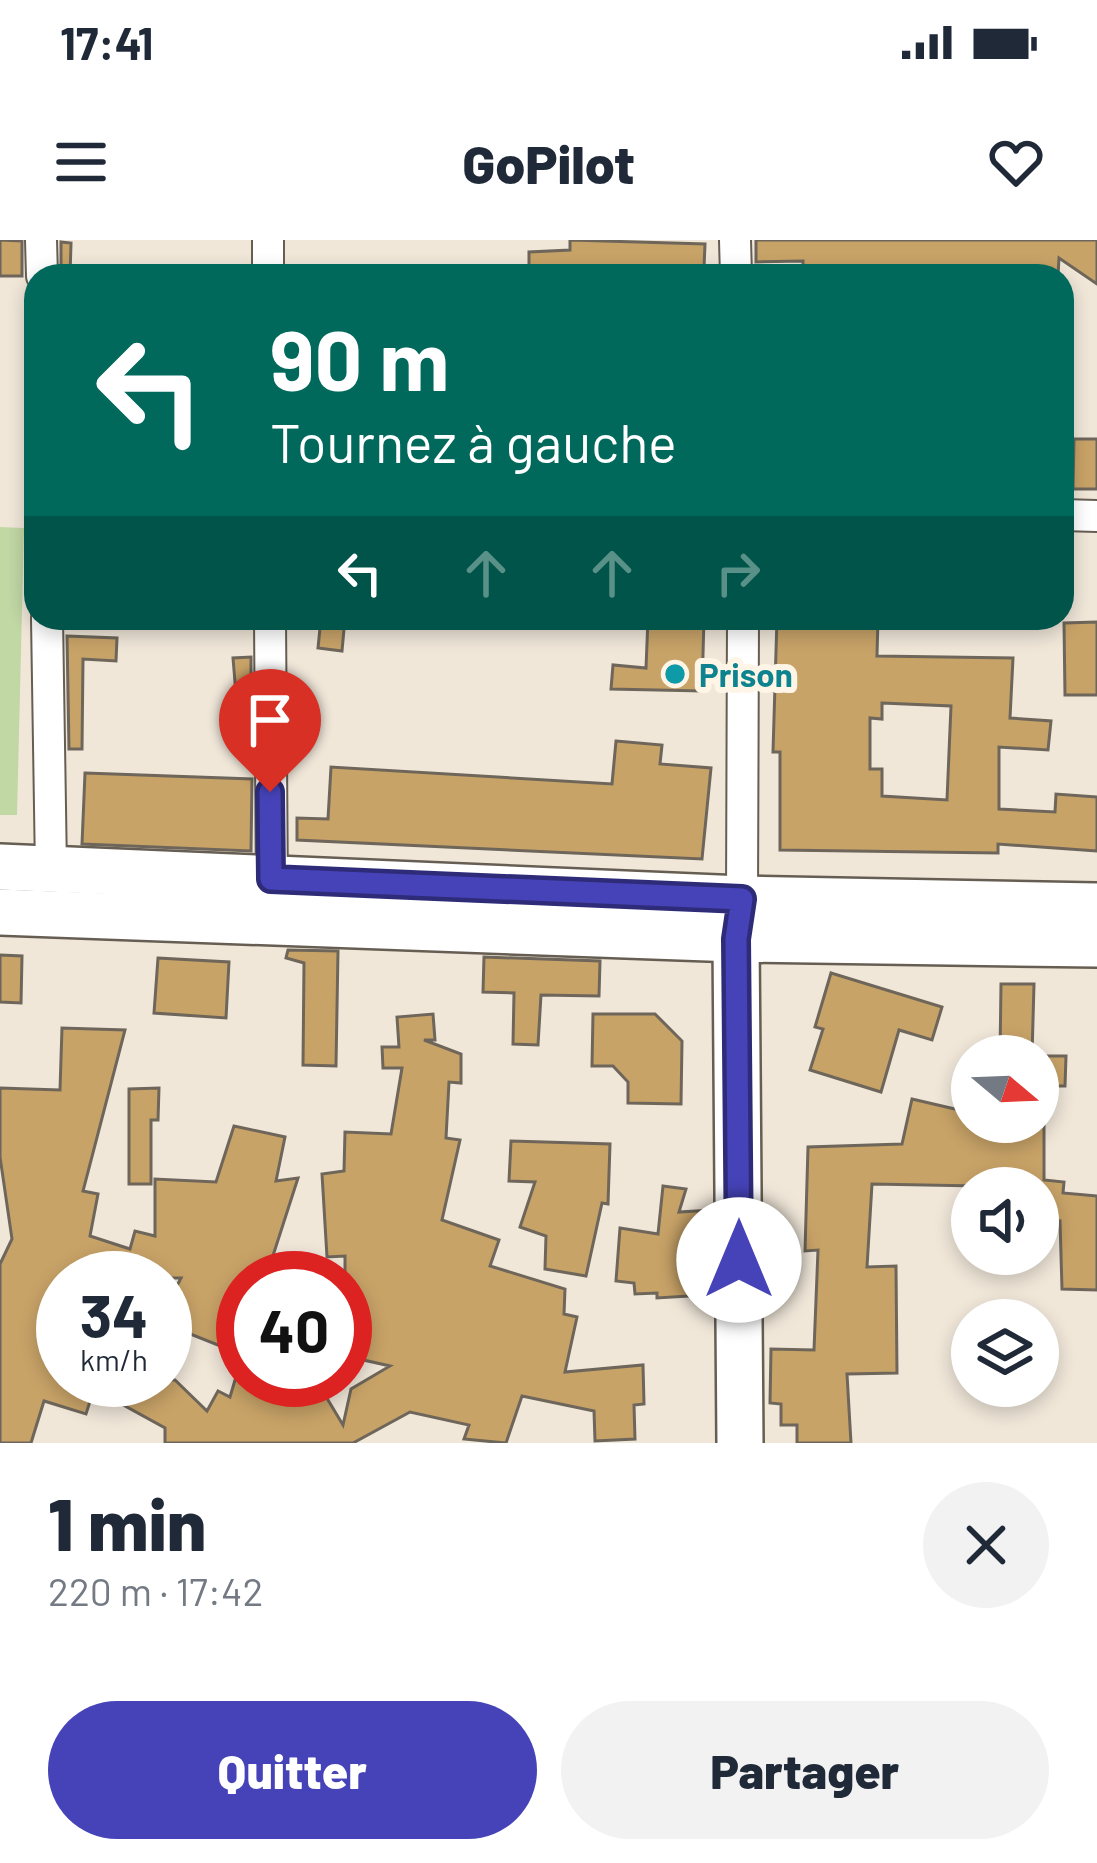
<!DOCTYPE html>
<html lang="fr">
<meta charset="utf-8">
<style>
:root{--surface:#fff;--page:#f2f2f3;--text:#1f2937;--muted:#747a83;--accent:#4643b9}
body{margin:0;font-family:Barlow,sans-serif;background:var(--page);color:var(--text);height:100vh;display:flex;flex-direction:column;font-size:45px;white-space:nowrap}
*{box-sizing:border-box;margin:0}
p{font-size:39px;color:var(--muted)}
.icon{flex:none;width:66px;height:66px;fill:none;stroke:currentColor;stroke-width:2;stroke-linecap:round;stroke-linejoin:round}
.map{position:relative;height:1203px;overflow:hidden}
.panel{display:flex;flex-direction:column;background:var(--surface);flex:1}
.panel>*{flex:none}
.hud{position:absolute;left:24px;top:24px;width:1050px;height:366px;border-radius:36px;box-shadow:0 6px 18px #0003;background:#00695c;color:#fff;overflow:hidden}
.needle{width:78px;rotate:109deg}
.fabs{position:absolute;left:951px;top:795px;display:grid;gap:24px}
.fabs a{display:grid;place-items:center;width:108px;height:108px;border-radius:50%;background:var(--surface);box-shadow:0 6px 18px #0003;font-size:60px}
.speed{position:absolute;left:36px;top:1011px;display:flex;gap:24px;font-size:60px;font-weight:700;text-align:center}
.speed>*{display:grid;place-content:center;width:156px;height:156px;border-radius:50%;background:var(--surface);box-shadow:0 6px 18px #0003;line-height:1}
.speed small{font-size:30px;font-weight:400}
.speed .limit{border:18px solid #d22;background:#fff;color:#111}
.pin{position:absolute;display:grid;place-items:center;width:102px;height:102px;color:#fff;margin:-123px -51px;border-radius:50% 50% 50% 0;rotate:-45deg;box-shadow:0 0 12px #0007}
.pin .icon{rotate:45deg}
.me{position:absolute;width:132px;margin:-66px;rotate:0deg;stroke-linejoin:round;filter:drop-shadow(0 0 9px #0008)}
.turn{display:flex;align-items:center;gap:42px;height:252px;padding:0 48px;font-size:54px}
.turn .icon{width:156px;height:156px;stroke-width:2.5}
.turn b{display:block;font-size:84px;line-height:102px}
.lanes{display:flex;align-items:center;height:114px;padding:0 48px;background:#0003;justify-content:center;gap:60px;direction:ltr}
.lanes .off{opacity:.35}
.round{display:grid;place-items:center;flex:none;width:126px;height:126px;border-radius:63px;background:var(--page)}
.summary{display:flex;align-items:center;justify-content:space-between;height:204px;padding:0 48px}
h1{font-size:72px;font-weight:800;line-height:90px}
.action{display:flex;gap:24px;margin-top:auto;padding:24px 48px}
.action a{flex:1;height:138px;border-radius:72px;background:var(--accent);color:#fff;font-size:48px;font-weight:800;line-height:138px;text-align:center}
.action a+a{background:var(--page);color:var(--text)}
.status{display:flex;justify-content:space-between;align-items:center;height:84px;padding:0 60px;background:var(--surface);direction:ltr}
.status svg{height:33px;fill:currentColor}
header{display:flex;justify-content:space-between;align-items:center;height:156px;padding:0 48px;background:var(--surface);font-size:54px;font-weight:800}
.map>svg:first-child{display:block}
</style>
<div class="status"><b>17:41</b><svg viewBox="0 0 49 12"><path d="M0 12V9h3v3zM5 12V6h3v6zM10 12V3h3v9zM15 12V0h3v12zM26 1h20v11H26zM47 4h2v5h-2z"/></svg></div>
<header><svg class="icon" aria-label="menu" viewBox="0 0 24 24"><path d="M4 6h16M4 12h16M4 18h16"/></svg>GoPilot<svg class="icon" aria-label="heart" viewBox="0 0 24 24"><path d="M12 20l-8-8c-3-5 5-10 8-4 3-6 11-1 8 4z"/></svg></header>
<div class="map">
<svg width="1097" height="1203" viewBox="0 0 1097 1203">
<rect width="100%" height="100%" fill="#f0e7d9"/>
<polygon fill="#c1d7a4" points="0,287 24,288 17,575 0,575"/>
<g fill="#c8a368" stroke="#6e665a" stroke-width="3" fill-rule="evenodd">
<polygon points="0,0 22,1 22,36 0,36"/>
<polygon points="570,0 705,4 704,28 697,28 698,36 529,36 529,12 570,10"/>
<polygon points="756,0 1097,0 1097,44 1059,18 1058,36 967,27 967,36 830,31 830,36 803,36 803,21 756,22"/>
<polygon points="61,2 71,3 70,36 61,36"/>
<polygon points="1074,199 1097,199 1097,249 1073,249"/>
<polygon points="321,378 345,378 342,411 318,408"/>
<polygon points="648,378 704,378 702,451 611,449 613,425 646,428"/>
<path d="M777,378H878L877,416L1013,418L1010,478L1051,481L1048,510L999,507V569L1055,572L1056,554L1097,557V611L998,604V613L780,610V512H773ZM882,463L951,466L947,560L882,556V529H870V478L882,479Z"/>
<polygon points="1097,382 1097,455 1065,455 1064,383"/>
<polygon points="67,396 117,398 116,421 83,419 82,509 69,509"/>
<polygon points="251,417 251,477 238,478 233,418"/>
<polygon points="616,501 662,505 660,524 711,528 702,619 297,600 297,578 328,579 331,527 612,544"/>
<polygon points="85,533 252,539 251,611 82,604"/>
<polygon points="288,710 338,711 336,826 303,825 304,723 286,718"/>
<polygon points="0,715 22,716 21,763 0,762"/>
<polygon points="484,717 600,721 599,756 541,755 538,805 513,804 514,753 483,752"/>
<polygon points="158,718 229,722 226,778 154,773"/>
<polygon points="831,733 942,767 932,800 899,790 881,852 810,830 823,789 815,787"/>
<polygon points="1001,744 1034,744 1032,816 1000,816"/>
<polygon points="433,774 435,800 424,800 461,814 461,843 449,842 446,898 460,900 442,980 499,1000 490,1026 565,1049 564,1074 577,1077 565,1132 643,1125 644,1164 634,1165 635,1199 595,1201 594,1171 522,1156 506,1203 464,1199 469,1185 410,1172 353,1203 165,1203 165,1188 94,1149 86,1174 44,1161 31,1203 0,1203 0,1024 12,999 0,917 0,848 60,850 62,788 125,790 83,951 98,954 90,996 130,1009 135,991 155,996 155,939 216,942 234,886 285,897 276,941 298,938 270,1025 262,1023 258,1038 243,1038 243,1115 165,1084 165,1069 181,1038 63,1038 63,1140 175,1140 207,1171 218,1151 230,1157 235,1140 316,1140 343,1185 351,1149 390,1126 359,1119 360,1114 345,1108 345,1016 327,1017 322,934 344,931 345,892 391,894 402,828 383,828 382,807 399,807 397,777"/>
<polygon points="593,774 655,774 682,801 681,864 628,863 628,842 613,826 592,826"/>
<polygon points="1038,816 1066,816 1065,846 1038,846"/>
<polygon points="159,848 158,880 151,880 151,944 129,944 129,849"/>
<polygon points="912,859 972,873 972,882 1044,882 1044,940 1064,942 1063,953 1097,956 1097,1050 1062,1049 1060,981 1046,980 1047,965 1038,964 1038,947 872,944 867,1027 896,1026 897,1133 847,1134 851,1203 797,1203 797,1185 781,1185 781,1164 770,1163 771,1109 814,1110 818,1010 805,1011 808,907 902,904"/>
<polygon points="511,901 610,904 608,964 602,963 586,1036 545,1029 546,996 520,987 535,942 509,941"/>
<polygon points="663,946 686,949 679,972 711,970 705,1055 657,1058 657,1053 635,1054 634,1043 616,1041 620,988 658,994"/>
</g>
<g fill="none" stroke-linecap="round" stroke-linejoin="round">
<defs>
<g id="street">
<polyline points="41,0 42,36"/>
<polyline points="268,0 268,36"/>
<polyline points="735,0 736,36"/>
<polyline points="1062,275 1097,276"/>
<polyline points="47,378 51,630"/>
<polyline points="270,378 272,658"/>
<polyline points="742,659 743,378"/>
</g>
<g id="secondary">
<polyline points="0,627 742,659 1097,666"/>
<polyline points="0,672 736,699 1097,704"/>
<polyline points="740,1203 736,699 740,668"/>
</g>
</defs>
<use href="#street" stroke="#665e52" stroke-width="34"/>
<use href="#secondary" stroke="#665e52" stroke-width="50"/>
<use href="#street" stroke="#fff" stroke-width="30"/>
<use href="#secondary" stroke="#fff" stroke-width="45"/>
</g>
<g fill="none" stroke-linecap="round" stroke-linejoin="round">
<defs>
<polyline id="route" points="270,552 271,639 742,659 736,699 739,1020"/>
</defs>
<use href="#route" stroke="#2e2c78" stroke-width="30"/>
<use href="#route" stroke="#4643b9" stroke-width="21"/>
</g>
<circle fill="#0f9aa8" stroke="#fef5e6" stroke-width="4.5" cx="675" cy="434" r="12"/>
<g text-anchor="middle" dominant-baseline="central" stroke-width="12" stroke-linejoin="round" paint-order="stroke">
<g font-size="33" font-weight="bold" fill="#0d838f" stroke="#fef5e6" text-anchor="start">
<text x="699" y="434">Prison</text>
</g>
</g>
</svg>
<div class="fabs">
<a><svg class="needle" viewBox="-14 -14 28 28"><path d="M0-13l5 13h-10z" fill="#e53935"/><path d="M0 13l5-13h-10z" fill="#747a83"/></svg></a>
<a><svg class="icon" aria-label="sound" viewBox="0 0 24 24"><path d="M4 9h4l5-4v14l-5-4H4zM17 9q2 3 0 6"/></svg></a>
<a><svg class="icon" aria-label="layers" viewBox="0 0 24 24"><path d="M12 4l9 5-9 5-9-5zM3 14l9 5 9-5"/></svg></a>
</div>
<div class="speed"><div>34<small>km/h</small></div><div class="limit">40</div></div>
<div class="pin" style="left:270px;top:552px;background:#d93025"><svg class="icon" aria-label="arrive" viewBox="0 0 24 24"><path d="M6 21V4h12l-3 4 3 4H6"/></svg></div>
<svg class="me" style="left:739px;top:1020px" viewBox="-20 -20 40 40"><circle r="19" fill="#fff"/><path d="M0-13L10 11 0 6-10 11z" fill="#4643b9"/></svg>
<div class="hud">
<div class="turn"><svg class="icon" aria-label="left" viewBox="0 0 24 24"><path d="M17 20v-9H6M10 6l-5 5 5 5"/></svg><div><b>90 m</b>Tournez à gauche</div></div>
<div class="lanes"><svg class="icon" aria-label="left" viewBox="0 0 24 24"><path d="M17 20v-9H6M10 6l-5 5 5 5"/></svg><svg class="icon off" aria-label="ahead" viewBox="0 0 24 24"><path d="M12 20V5M6 11l6-6 6 6"/></svg><svg class="icon off" aria-label="ahead" viewBox="0 0 24 24"><path d="M12 20V5M6 11l6-6 6 6"/></svg><svg class="icon off" aria-label="right" viewBox="0 0 24 24"><path d="M7 20v-9h11M14 6l5 5-5 5"/></svg></div>
</div>
</div>
<section class="panel">
<div class="summary"><div><h1>1 min</h1><p>220 m · 17:42</p></div><a class="round"><svg class="icon" aria-label="close" viewBox="0 0 24 24"><path d="M6 6l12 12M18 6L6 18"/></svg></a></div>
<div class="action"><a>Quitter</a><a>Partager</a></div>
</section>
